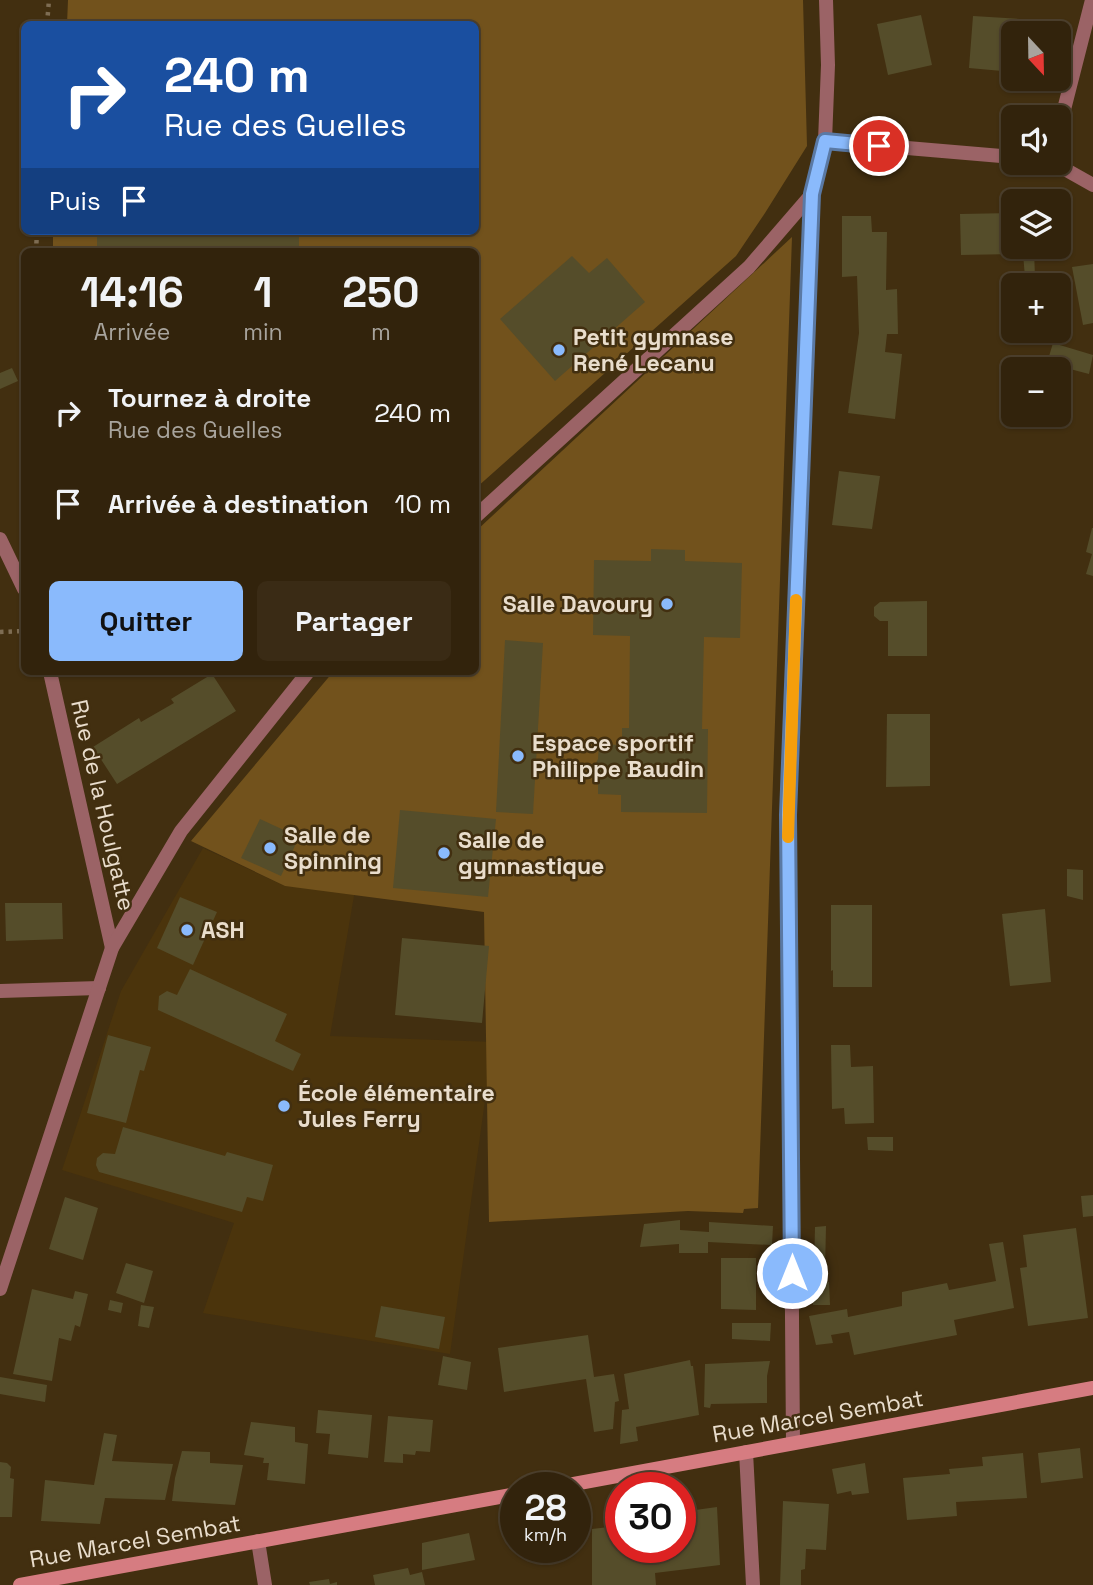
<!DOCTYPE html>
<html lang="fr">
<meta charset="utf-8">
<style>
:root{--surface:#32230c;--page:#3a2b15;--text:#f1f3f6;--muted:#a8a49d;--line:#4d402d;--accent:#8abafc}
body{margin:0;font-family:"Space Grotesk",sans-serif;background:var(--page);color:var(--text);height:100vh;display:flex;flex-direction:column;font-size:26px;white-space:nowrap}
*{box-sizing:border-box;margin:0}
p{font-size:23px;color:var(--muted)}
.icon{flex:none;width:38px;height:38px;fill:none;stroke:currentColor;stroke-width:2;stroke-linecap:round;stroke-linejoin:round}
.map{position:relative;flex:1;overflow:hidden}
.side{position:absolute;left:21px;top:248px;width:458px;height:427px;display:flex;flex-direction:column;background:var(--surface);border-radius:10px;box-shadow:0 2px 5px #0004,0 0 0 2px var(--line)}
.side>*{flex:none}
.top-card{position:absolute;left:21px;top:21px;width:458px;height:214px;border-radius:10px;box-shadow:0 2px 5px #0004,0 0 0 2px var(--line);background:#1a4fa0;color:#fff;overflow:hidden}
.needle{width:46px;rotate:158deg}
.fabs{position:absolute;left:1001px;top:21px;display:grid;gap:14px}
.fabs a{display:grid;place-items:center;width:70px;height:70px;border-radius:10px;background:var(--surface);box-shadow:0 2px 5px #0004,0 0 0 2px var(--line);font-size:35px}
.speed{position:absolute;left:500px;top:1472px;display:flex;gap:14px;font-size:35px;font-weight:700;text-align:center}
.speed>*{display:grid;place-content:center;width:91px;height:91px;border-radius:50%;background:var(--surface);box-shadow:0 2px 5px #0004,0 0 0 2px var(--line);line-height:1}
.speed small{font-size:18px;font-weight:400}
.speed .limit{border:10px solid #d22;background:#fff;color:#111}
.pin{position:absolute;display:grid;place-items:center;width:60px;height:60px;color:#fff;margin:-30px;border:4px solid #fff;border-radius:50%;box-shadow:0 2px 7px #0007}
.me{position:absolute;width:77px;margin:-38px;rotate:0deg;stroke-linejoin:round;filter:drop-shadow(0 0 5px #0008)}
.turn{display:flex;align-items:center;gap:24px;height:147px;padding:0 28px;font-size:32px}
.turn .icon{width:91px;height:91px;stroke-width:2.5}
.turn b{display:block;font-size:49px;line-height:60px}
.then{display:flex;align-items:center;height:66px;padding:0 28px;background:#0003;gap:14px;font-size:26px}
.eta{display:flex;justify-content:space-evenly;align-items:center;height:119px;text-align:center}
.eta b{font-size:42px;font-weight:800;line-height:49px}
.cta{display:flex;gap:14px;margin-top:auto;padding:14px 28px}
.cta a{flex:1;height:80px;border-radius:10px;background:var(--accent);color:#111;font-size:28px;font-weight:800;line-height:80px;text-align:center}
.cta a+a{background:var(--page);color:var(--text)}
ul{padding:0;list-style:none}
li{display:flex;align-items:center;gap:21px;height:91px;padding:0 28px}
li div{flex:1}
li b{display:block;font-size:26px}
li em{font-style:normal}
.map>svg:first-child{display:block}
</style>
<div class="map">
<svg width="1093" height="1585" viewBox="0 0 1093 1585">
<rect width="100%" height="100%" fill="#422f10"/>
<polygon fill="#4b340c" points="203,848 285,886 355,890 330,1036 493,1042 450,1354 203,1313 234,1223 62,1170 121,991"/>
<g fill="#72521c">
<polygon points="68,0 803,0 807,146 765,213 736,256 476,488 476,252 53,252 53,231 476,231 476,24 67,24"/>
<polygon points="792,237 758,1208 744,1209 743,1213 688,1211 489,1222 484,912 285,886 191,841 333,672 476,672 476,531"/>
</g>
<g fill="#554d2a">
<polygon points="921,15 932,65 888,75 877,24"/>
<polygon points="973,16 1020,19 1019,33 1013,33 1013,72 969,68"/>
<polygon points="1013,213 1015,254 961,255 960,214"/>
<polygon points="842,216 871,216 872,232 887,232 886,290 897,289 898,334 887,334 885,352 902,354 895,419 848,413 859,333 857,276 842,277"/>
<rect x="97" y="231" width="202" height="21"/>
<polygon points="1029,248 1034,249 1035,277 1025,277 1023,254 1029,254"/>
<polygon points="572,256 589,273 607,258 645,302 555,381 500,319"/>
<polygon points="1093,264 1093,323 1083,325 1072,267"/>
<polygon points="1053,343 1093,355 1089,374 1047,363"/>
<polygon points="12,368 18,381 0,389 0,373"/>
<polygon points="839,471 880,476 872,529 832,525"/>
<polygon points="1092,528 1093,528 1093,576 1086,574 1092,554 1086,552"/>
<polygon points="651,549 685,550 685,561 742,563 740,638 704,637 702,729 708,729 707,813 621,812 621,795 598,794 598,778 593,769 598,759 599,744 622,745 622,728 629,728 630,636 593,635 594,560 651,561"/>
<polygon points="927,601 927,656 888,656 888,621 880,621 874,616 874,607 880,602"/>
<polygon points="505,640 543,643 533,814 496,812"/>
<polygon points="212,674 236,711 117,784 93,747 139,718 141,722 174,703 171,699"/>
<polygon points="887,714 930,714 930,786 886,787"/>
<polygon points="400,810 496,819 488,897 393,888"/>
<polygon points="260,819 299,837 281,876 241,858"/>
<polygon points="1067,869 1083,870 1083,900 1067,896"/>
<polygon points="180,897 217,912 193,965 157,948"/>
<polygon points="5,903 62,903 63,939 6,941"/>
<polygon points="831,905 872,905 872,987 833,987 833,970 831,971"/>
<polygon points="1045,909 1051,982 1010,986 1002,914"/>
<polygon points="402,938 489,946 482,1023 395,1015"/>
<polygon points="190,969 287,1014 275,1041 301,1054 293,1071 158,1010 159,996 167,991 177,995"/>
<polygon points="108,1035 151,1047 144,1071 140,1070 126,1123 87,1113"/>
<polygon points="831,1045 850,1045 851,1067 873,1066 874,1123 845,1124 844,1108 832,1109"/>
<polygon points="123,1127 225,1156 227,1152 273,1165 263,1201 247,1197 242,1212 99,1172 96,1165 97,1158 103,1153 115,1154"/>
<polygon points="867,1137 893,1137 893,1151 868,1150"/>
<polygon points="1093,1195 1093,1216 1083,1217 1081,1196"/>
<polygon points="65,1197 98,1208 83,1260 49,1249"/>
<polygon points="680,1220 680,1230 709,1232 709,1222 773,1226 772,1245 708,1242 708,1253 679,1253 679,1244 640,1247 644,1224"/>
<polygon points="826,1226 825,1271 814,1271 815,1227"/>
<polygon points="1076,1228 1088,1318 1028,1326 1020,1268 1027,1267 1023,1235"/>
<polygon points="1003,1242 1014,1308 954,1320 957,1335 854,1355 849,1332 831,1335 833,1343 816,1345 809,1316 847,1309 848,1317 902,1306 902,1292 947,1283 949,1290 996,1281 989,1244"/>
<polygon points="721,1258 756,1258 756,1310 721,1309"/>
<polygon points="126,1263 153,1271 144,1303 116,1293"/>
<polygon points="813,1282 829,1282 830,1305 813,1305"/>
<polygon points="32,1289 73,1299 75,1291 88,1294 80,1327 75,1325 71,1341 59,1338 52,1381 13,1374"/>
<polygon points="110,1300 123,1303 121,1313 108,1310"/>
<polygon points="141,1305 154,1307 149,1328 138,1326"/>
<polygon points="381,1306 445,1317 439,1349 375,1337"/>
<polygon points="732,1323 771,1323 770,1341 732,1339"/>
<polygon points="588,1335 594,1377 614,1374 619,1401 615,1402 613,1429 594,1432 586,1379 504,1392 498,1348"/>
<polygon points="443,1356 471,1362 467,1390 438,1385"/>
<polygon points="690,1360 691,1366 693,1366 699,1415 636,1427 638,1441 620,1444 622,1410 629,1409 624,1374"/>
<polygon points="770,1361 767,1376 767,1403 711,1404 710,1408 704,1407 705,1364"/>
<polygon points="0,1377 47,1385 45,1402 0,1394"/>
<polygon points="318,1410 372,1415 368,1458 328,1454 330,1434 316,1433"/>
<polygon points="388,1416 433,1420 430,1452 416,1451 415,1455 403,1454 403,1463 384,1462"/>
<polygon points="251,1422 295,1427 295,1442 308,1444 305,1484 267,1480 269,1463 263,1463 264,1458 244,1455"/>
<polygon points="104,1433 117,1435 112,1461 173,1464 165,1500 105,1498 100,1524 41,1521 45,1480 94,1485"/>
<polygon points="1080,1448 1083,1478 1041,1483 1038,1453"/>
<polygon points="182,1451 210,1452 210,1463 243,1465 235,1505 172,1501 175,1478"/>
<polygon points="1023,1453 1027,1498 956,1502 957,1516 907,1520 903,1478 950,1474 949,1469 983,1466 982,1457"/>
<polygon points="0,1462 7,1463 11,1467 10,1478 14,1479 12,1517 0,1517"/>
<polygon points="865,1463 869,1493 852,1495 851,1491 837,1494 832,1469"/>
<polygon points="783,1501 829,1504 826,1550 806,1549 805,1569 801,1570 801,1585 780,1585"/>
<polygon points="717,1507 720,1565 655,1573 656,1585 592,1585 592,1529 617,1526 617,1520 621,1520 621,1547 681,1547 681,1512"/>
<polygon points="469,1533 475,1560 422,1570 422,1543"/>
<polygon points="408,1568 410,1575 422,1572 425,1585 375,1585 373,1575"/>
<polygon points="329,1579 330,1584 337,1582 337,1585 310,1585 309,1582"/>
</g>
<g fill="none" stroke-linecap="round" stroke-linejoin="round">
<g stroke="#7e6d53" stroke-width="4.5" stroke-dasharray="3.5 5" stroke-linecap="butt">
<polyline points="47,24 49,0"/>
<polyline points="36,252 37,231"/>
<polyline points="0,632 24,631"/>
</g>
<g stroke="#9b6366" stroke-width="14">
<polyline points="1059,129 1092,0"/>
<polyline points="825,141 1013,157"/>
<polyline points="1054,163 1093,185"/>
<polyline points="476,516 749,267 812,194"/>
<polyline points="0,539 24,589"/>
<polyline points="50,672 112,948"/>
<polyline points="0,991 99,988"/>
<polyline points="0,1289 112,948 181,831 308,672"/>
<polyline points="793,1443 788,815 812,194 825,141 828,65 826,0"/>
<polyline points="746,1452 753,1585"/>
<polyline points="258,1541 265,1585"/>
</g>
<g stroke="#d67c81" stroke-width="14">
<polyline points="552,1488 1093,1388"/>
<polyline points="20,1585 516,1494"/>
</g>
</g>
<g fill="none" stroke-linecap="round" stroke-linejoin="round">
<defs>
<polyline id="route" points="792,1273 788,815 812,194 825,141 879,146"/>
</defs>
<use href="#route" stroke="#5a79a4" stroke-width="18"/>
<use href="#route" stroke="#8abafc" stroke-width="12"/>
<polyline stroke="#f59e0b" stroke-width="12" points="788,837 796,600"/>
</g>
<g fill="#8abafc" stroke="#422f10" stroke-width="2.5">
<circle cx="559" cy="350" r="7"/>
<circle cx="667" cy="604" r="7"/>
<circle cx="518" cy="756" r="7"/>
<circle cx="270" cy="848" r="7"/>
<circle cx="444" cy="853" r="7"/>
<circle cx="187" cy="930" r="7"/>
<circle cx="284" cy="1106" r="7"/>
</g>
<g text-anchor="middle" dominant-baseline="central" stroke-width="5" stroke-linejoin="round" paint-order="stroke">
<g font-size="23" font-weight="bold" fill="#e9ddcc" stroke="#422f10" text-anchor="start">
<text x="573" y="337">Petit gymnase<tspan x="573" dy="26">René Lecanu</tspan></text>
<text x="653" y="604" text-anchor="end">Salle Davoury</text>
<text x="532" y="743">Espace sportif<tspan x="532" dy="26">Philippe Baudin</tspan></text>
<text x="284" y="835">Salle de<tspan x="284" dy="26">Spinning</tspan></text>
<text x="458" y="840">Salle de<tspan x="458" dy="26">gymnastique</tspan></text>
<text x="201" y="930">ASH</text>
<text x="298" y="1093">École élémentaire<tspan x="298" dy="26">Jules Ferry</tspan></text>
</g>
<g font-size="23" fill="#e9ddcc" stroke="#422f10">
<text transform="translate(103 805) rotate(77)">Rue de la Houlgatte</text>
<text transform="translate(818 1416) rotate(-10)">Rue Marcel Sembat</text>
<text transform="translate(135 1541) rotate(-10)">Rue Marcel Sembat</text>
</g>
</g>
</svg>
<div class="fabs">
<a><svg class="needle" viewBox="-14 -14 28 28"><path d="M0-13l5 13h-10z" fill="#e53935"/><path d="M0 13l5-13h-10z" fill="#a8a49d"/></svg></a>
<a><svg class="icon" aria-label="sound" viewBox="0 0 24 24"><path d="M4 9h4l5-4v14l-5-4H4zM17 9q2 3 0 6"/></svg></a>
<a><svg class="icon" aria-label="layers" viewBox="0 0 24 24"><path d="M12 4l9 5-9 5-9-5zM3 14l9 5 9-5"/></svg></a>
<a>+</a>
<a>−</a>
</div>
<div class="speed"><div>28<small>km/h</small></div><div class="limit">30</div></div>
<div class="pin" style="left:879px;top:146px;background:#d93025"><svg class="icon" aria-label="arrive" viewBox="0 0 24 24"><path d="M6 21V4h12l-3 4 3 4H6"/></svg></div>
<svg class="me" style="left:792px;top:1273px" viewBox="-20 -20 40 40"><circle r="17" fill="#8abafc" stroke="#fff" stroke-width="3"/><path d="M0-11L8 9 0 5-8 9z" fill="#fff"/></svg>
<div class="top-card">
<div class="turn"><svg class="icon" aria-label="right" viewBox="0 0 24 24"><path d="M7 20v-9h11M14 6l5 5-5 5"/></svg><div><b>240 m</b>Rue des Guelles</div></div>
<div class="then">Puis<svg class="icon" aria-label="arrive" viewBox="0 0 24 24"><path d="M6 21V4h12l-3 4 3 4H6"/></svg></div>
</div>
<section class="side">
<div class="eta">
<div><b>14:16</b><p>Arrivée</p></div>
<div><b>1</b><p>min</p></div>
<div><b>250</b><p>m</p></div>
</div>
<ul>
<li><svg class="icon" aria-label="right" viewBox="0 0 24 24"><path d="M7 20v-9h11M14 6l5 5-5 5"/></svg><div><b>Tournez à droite</b><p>Rue des Guelles</p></div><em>240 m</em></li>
<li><svg class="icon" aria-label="arrive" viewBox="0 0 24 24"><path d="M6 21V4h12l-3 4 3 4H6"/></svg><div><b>Arrivée à destination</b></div><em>10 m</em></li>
</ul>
<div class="cta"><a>Quitter</a><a>Partager</a></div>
</section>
</div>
